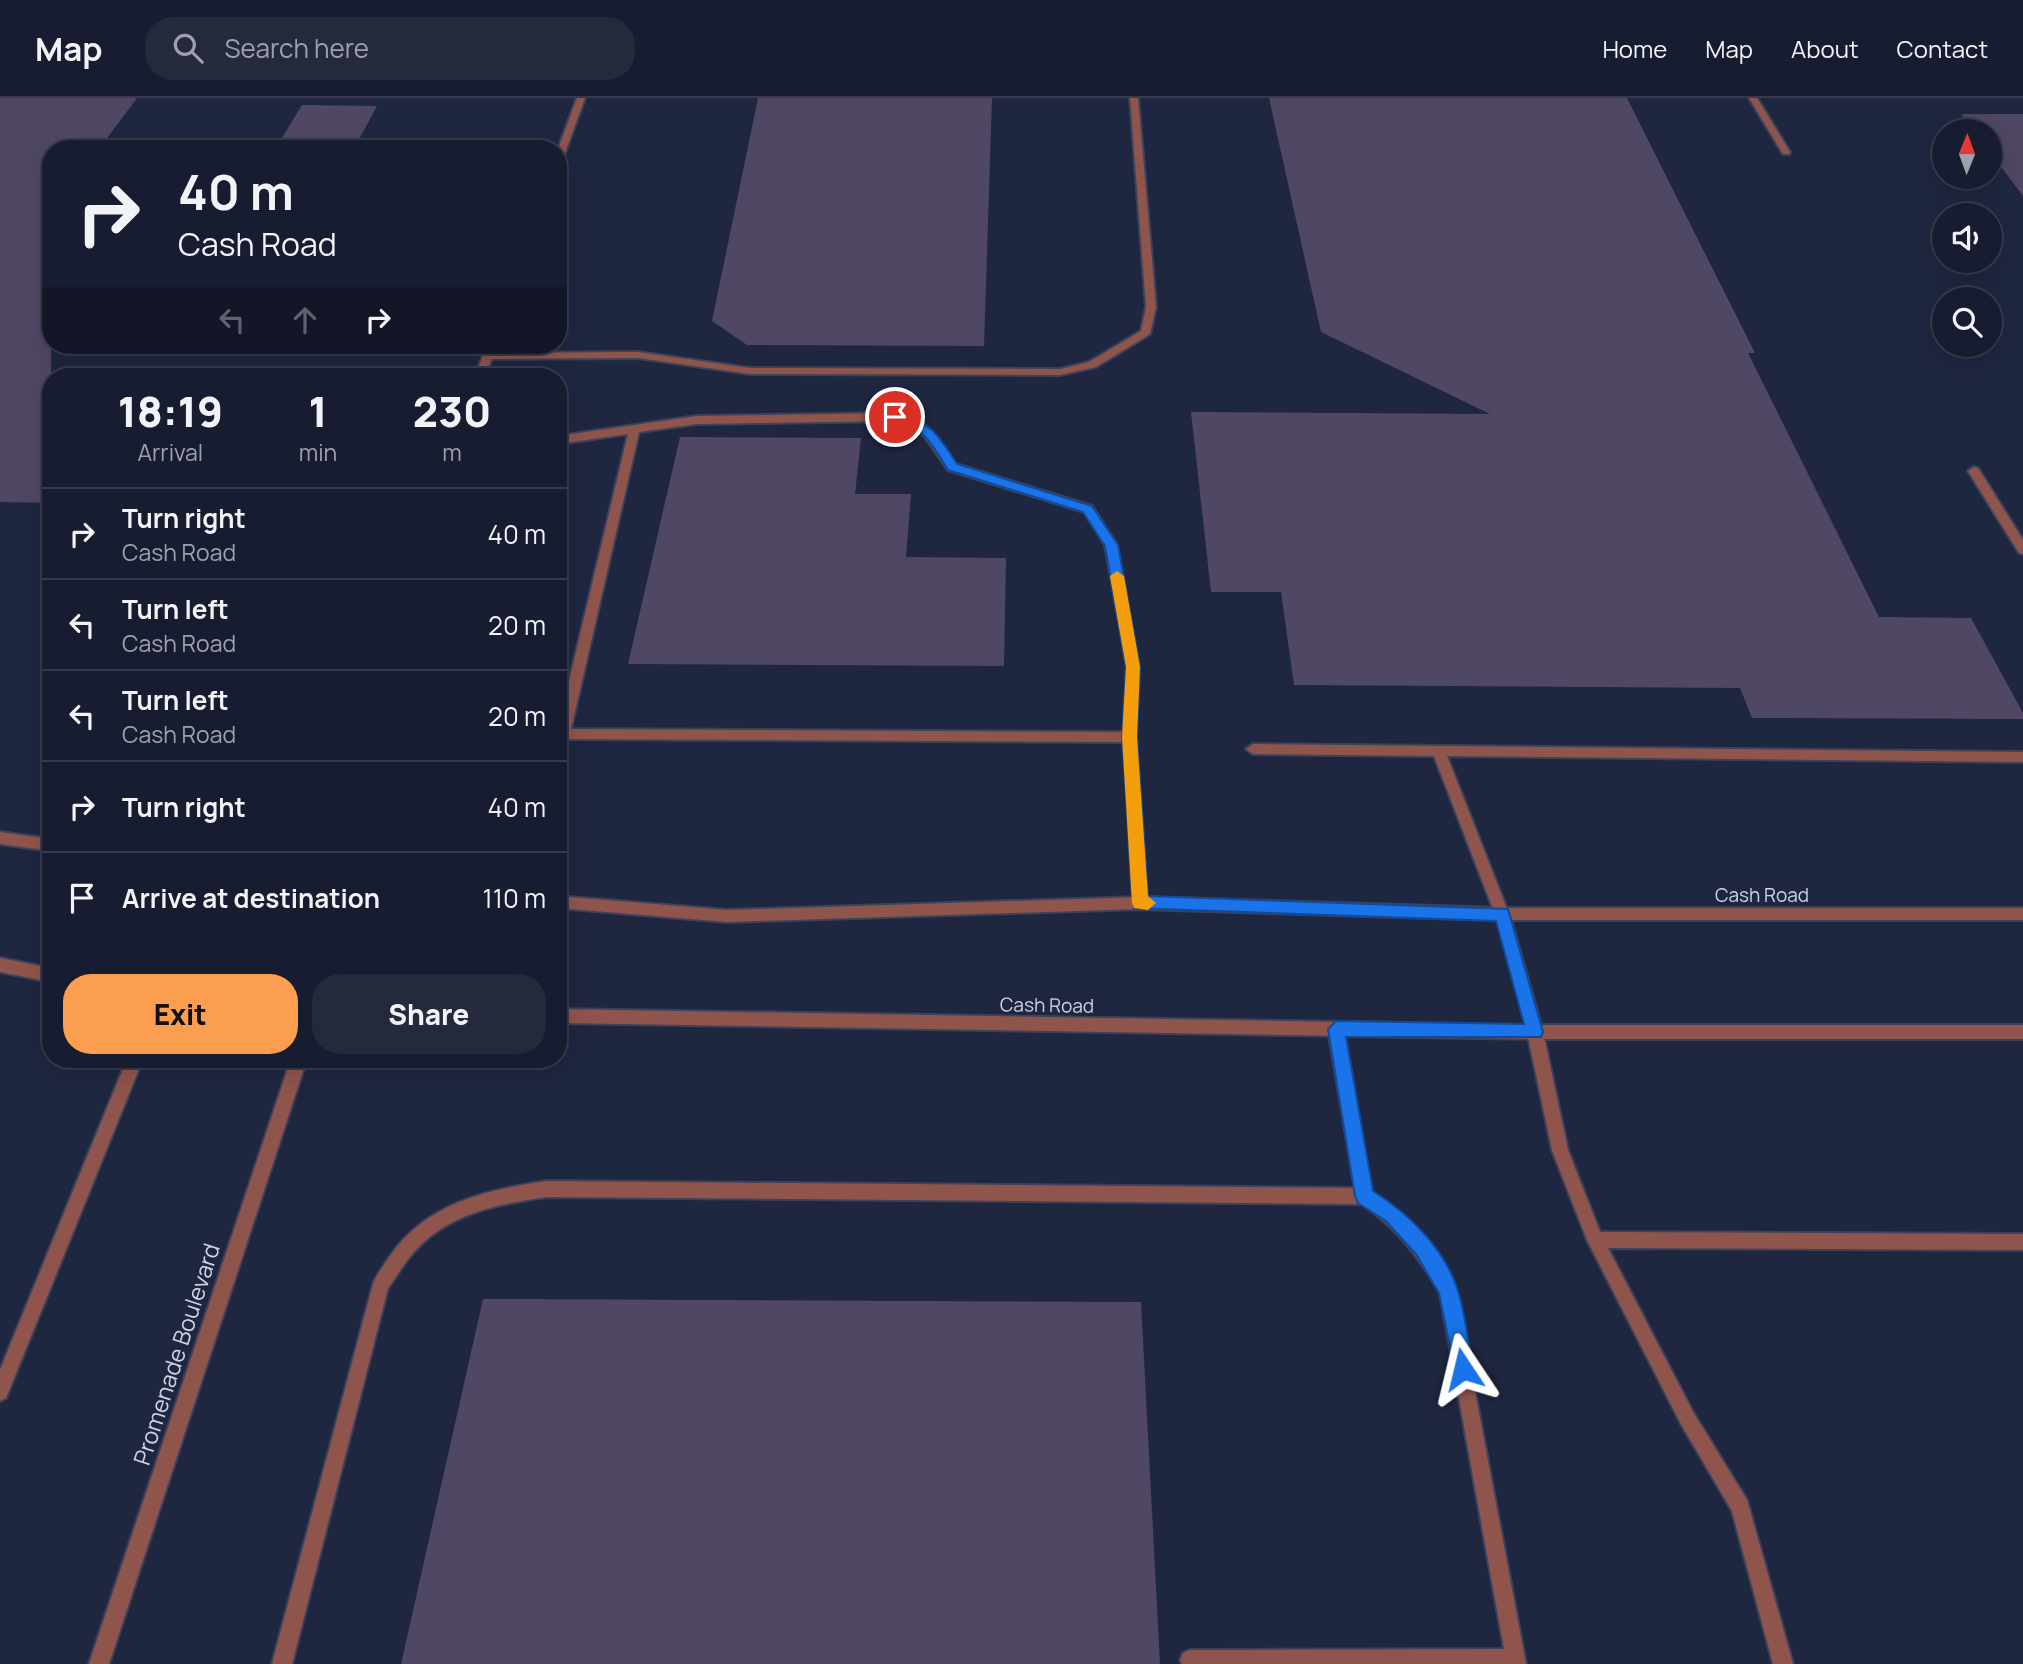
<!DOCTYPE html>
<style>
:root{--surface:#171c30;--page:#24293c;--text:#f1f3f6;--muted:#9ea1ab;--line:#363a4c;--accent:#fb9e50}
body{margin:0;font-family:Manrope,sans-serif;background:var(--page);color:var(--text);height:100vh;display:flex;flex-direction:column;font-size:26px;white-space:nowrap}
*{box-sizing:border-box;margin:0}
p{font-size:23px;color:var(--muted)}
.icon{flex:none;width:38px;height:38px;fill:none;stroke:currentColor;stroke-width:2;stroke-linecap:round;stroke-linejoin:round}
.map{position:relative;flex:1;overflow:hidden}
.panel{position:absolute;left:42px;top:270px;width:525px;height:700px;display:flex;flex-direction:column;background:var(--surface);border-radius:28px;box-shadow:0 7px 28px #0002,0 0 0 2px var(--line)}
.panel>*{flex:none}
.hud{position:absolute;left:42px;top:42px;width:525px;height:214px;border-radius:28px;box-shadow:0 7px 28px #0002,0 0 0 2px var(--line);background:#171c30;color:var(--text);overflow:hidden}
.needle{width:46px;rotate:1deg}
.fabs{position:absolute;left:1932px;top:21px;display:grid;gap:14px}
.fabs a{display:grid;place-items:center;width:70px;height:70px;border-radius:50%;background:var(--surface);box-shadow:0 7px 28px #0002,0 0 0 2px var(--line);font-size:35px}
.pin{position:absolute;display:grid;place-items:center;width:60px;height:60px;color:#fff;margin:-30px;border:4px solid #fff;border-radius:50%;box-shadow:0 2px 7px #0007}
.me{position:absolute;width:77px;margin:-38px;rotate:350deg;stroke-linejoin:round;filter:drop-shadow(0 0 5px #0008)}
.turn{display:flex;align-items:center;gap:24px;height:147px;padding:0 21px;font-size:32px}
.turn .icon{width:91px;height:91px;stroke-width:2.5}
.turn b{display:block;font-size:49px;line-height:60px}
.lanes{display:flex;align-items:center;height:66px;padding:0 21px;background:#0003;justify-content:center;gap:35px;direction:ltr}
.lanes .off{opacity:.35}
.eta{display:flex;justify-content:space-evenly;align-items:center;height:119px;text-align:center}
.eta b{font-size:42px;font-weight:800;line-height:49px}
.button{display:flex;gap:14px;margin-top:auto;padding:14px 21px}
.button a{flex:1;height:80px;border-radius:28px;background:var(--accent);color:#111;font-size:28px;font-weight:800;line-height:80px;text-align:center}
.button a+a{background:var(--page);color:var(--text)}
ul{padding:0;list-style:none}
li{display:flex;align-items:center;gap:21px;height:91px;padding:0 21px;border-top:2px solid var(--line)}
li div{flex:1}
li b{display:block;font-size:26px}
li em{font-style:normal}
header{display:flex;align-items:center;gap:42px;box-sizing:border-box;height:98px;padding:0 35px;background:var(--surface);border-bottom:2px solid var(--line)}
header strong{font-size:33px}
nav{display:flex;gap:38px;margin-inline-start:auto;font-size:24px}
.search{width:490px;height:63px;background:var(--page);display:flex;align-items:center;gap:18px;box-sizing:border-box;padding:0 24px;border-radius:28px;color:var(--muted);font-size:26px}
.map>svg:first-child{display:block}
</style>
<header>
<strong>Map</strong>
<div class="search"><svg class="icon" aria-label="search" viewBox="0 0 24 24"><circle cx="10" cy="10" r="6"/><path d="M15 15l6 6"/></svg>Search here</div>
<nav><a>Home</a><a>Map</a><a>About</a><a>Contact</a></nav>
</header>
<div class="map">
<svg width="2023" height="1566" viewBox="0 0 2023 1566">
<rect width="100%" height="100%" fill="#1f2640"/>
<g fill="#504764">
<polygon points="0,0 137,0 99,51 51,51 51,405 0,404"/>
<polygon points="758,0 992,0 984,248 747,247 712,223"/>
<polygon points="1269,0 1627,0 1755,255 1748,255 1879,519 1971,520 2023,615 2023,621 1752,620 1740,590 1294,587 1281,494 1211,494 1191,314 1490,316 1321,234"/>
<polygon points="302,7 377,8 354,51 275,51"/>
<polygon points="1961,16 2023,16 2023,98 1990,54 1990,33 1974,33"/>
<polygon points="680,339 861,340 855,396 911,396 906,459 1006,460 1004,568 628,566"/>
<polygon points="483,1201 1141,1204 1160,1566 401,1566"/>
</g>
<g fill="none" stroke-linecap="round" stroke-linejoin="round">
<defs>
<g id="service">
<polygon points="1130,0 1138,0 1156,209 1150,236 1096,269 1060,277 750,276 638,260 488,261 483,258 488,255 638,254 750,270 1060,271 1089,264 1141,233 1146,209"/>
<polygon points="1749,0 1757,0 1790,54 1789,56 1783,56"/>
<path d="M895,315L909,319L926,328L939,341L956,366L1092,408L1117,447L1139,569L1136,639L1147,805L1145,809L1140,811L1135,809L1133,805L1124,644L563,641L558,639V629L628,336L558,346V338L697,318ZM895,323L911,328L925,339L948,372L1084,414L1105,447L1127,569L1124,634L571,631L639,334L697,326Z"/>
<polygon points="1974,369 1978,370 2023,442 2023,456 2019,455 1968,373"/>
<polygon points="1253,646 2023,654 2023,664 1447,658 1509,816 1507,820 1502,822 1497,820 1495,816 1434,658 1253,656 1246,651"/>
<path d="M1336,924L1341,926L1344,931L1371,1093C1408,1118 1440,1151 1456,1192L1526,1566H1182L1180,1562L1183,1555L1190,1552L1504,1551L1440,1195C1419,1159 1396,1129 1362,1106L547,1099C498,1106 448,1115 414,1154C404,1165 397,1178 388,1190L292,1566H272L373,1186C377,1176 384,1167 390,1158C427,1105 486,1092 547,1083L1355,1090L1328,931L1331,926Z"/>
<polygon points="1535,927 1540,929 1543,934 1568,1052 1600,1134 2023,1136 2023,1152 1608,1150 1693,1314 1747,1402 1793,1566 1773,1566 1732,1413 1681,1326 1587,1142 1552,1052 1527,934 1530,929"/>
</g>
<g id="minor">
<polygon points="577,0 585,0 562,63 558,66 558,51"/>
<polygon points="487,247 497,247 485,278 475,278"/>
<polygon points="0,734 51,741 51,753 0,746"/>
<polygon points="558,798 727,812 1140,799 1502,810 2023,810 2023,822 1511,822 1541,927 2023,927 2023,941 1535,941 558,925 558,911 1526,927 1497,822 1140,811 727,824 558,810"/>
<polygon points="0,860 51,870 51,884 0,874"/>
<polygon points="127,961 143,961 6,1300 0,1303 0,1272"/>
<polygon points="291,961 307,961 109,1566 89,1566"/>
</g>
</defs>
<use href="#service" stroke="#3b425a" stroke-width="4"/>
<use href="#minor" stroke="#3b425a" stroke-width="4"/>
<use href="#service" fill="#8f554c" fill-rule="evenodd"/>
<use href="#minor" fill="#8f554c" fill-rule="evenodd"/>
</g>
<path fill="#1a73e8" stroke="#114b97" stroke-width="2" d="M895,315C929,322 939,337 957,366L1092,408L1118,447L1140,569L1137,639L1148,798L1508,811L1543,934L1541,939H1346L1373,1093C1408,1115 1444,1150 1457,1190C1466,1216 1468,1245 1473,1271L1470,1278L1463,1281L1456,1278L1439,1195L1416,1156L1386,1123L1358,1105L1355,1098L1328,931L1336,923L1524,926L1496,823L1134,810L1122,639L1126,569L1105,448L1083,414L948,372C930,343 925,330 891,322L889,319Z"/>
<polygon fill="#f59e0b" points="1117,473 1124,478 1140,569 1137,639 1148,798 1156,805 1148,812 1134,810 1132,805 1122,639 1126,569 1110,478"/>
<g text-anchor="middle" dominant-baseline="central" stroke-width="6" stroke-linejoin="round" paint-order="stroke">
<g font-size="19" fill="#cdd3e4" stroke="#1f2640">
<text x="1762" y="797">Cash Road</text>
<text transform="translate(1047 907) rotate(1)">Cash Road</text>
</g>
<g font-size="23" fill="#cdd3e4" stroke="#1f2640">
<text transform="translate(176 1256) rotate(-72)">Promenade Boulevard</text>
</g>
</g>
</svg>
<div class="fabs">
<a><svg class="needle" viewBox="-14 -14 28 28"><path d="M0-13l5 13h-10z" fill="#e53935"/><path d="M0 13l5-13h-10z" fill="#9ea1ab"/></svg></a>
<a><svg class="icon" aria-label="sound" viewBox="0 0 24 24"><path d="M4 9h4l5-4v14l-5-4H4zM17 9q2 3 0 6"/></svg></a>
<a><svg class="icon" aria-label="search" viewBox="0 0 24 24"><circle cx="10" cy="10" r="6"/><path d="M15 15l6 6"/></svg></a>
</div>
<div class="pin" style="left:895px;top:319px;background:#d93025"><svg class="icon" aria-label="arrive" viewBox="0 0 24 24"><path d="M6 21V4h12l-3 4 3 4H6"/></svg></div>
<svg class="me" style="left:1463px;top:1271px" viewBox="-20 -20 40 40"><path d="M0-17L14 15 0 8-14 15z" fill="#1a73e8" stroke="#fff" stroke-width="4"/></svg>
<div class="hud">
<div class="turn"><svg class="icon" aria-label="right" viewBox="0 0 24 24"><path d="M7 20v-9h11M14 6l5 5-5 5"/></svg><div><b>40 m</b>Cash Road</div></div>
<div class="lanes"><svg class="icon off" aria-label="left" viewBox="0 0 24 24"><path d="M17 20v-9H6M10 6l-5 5 5 5"/></svg><svg class="icon off" aria-label="ahead" viewBox="0 0 24 24"><path d="M12 20V5M6 11l6-6 6 6"/></svg><svg class="icon" aria-label="right" viewBox="0 0 24 24"><path d="M7 20v-9h11M14 6l5 5-5 5"/></svg></div>
</div>
<section class="panel">
<div class="eta">
<div><b>18:19</b><p>Arrival</p></div>
<div><b>1</b><p>min</p></div>
<div><b>230</b><p>m</p></div>
</div>
<ul>
<li><svg class="icon" aria-label="right" viewBox="0 0 24 24"><path d="M7 20v-9h11M14 6l5 5-5 5"/></svg><div><b>Turn right</b><p>Cash Road</p></div><em>40 m</em></li>
<li><svg class="icon" aria-label="left" viewBox="0 0 24 24"><path d="M17 20v-9H6M10 6l-5 5 5 5"/></svg><div><b>Turn left</b><p>Cash Road</p></div><em>20 m</em></li>
<li><svg class="icon" aria-label="left" viewBox="0 0 24 24"><path d="M17 20v-9H6M10 6l-5 5 5 5"/></svg><div><b>Turn left</b><p>Cash Road</p></div><em>20 m</em></li>
<li><svg class="icon" aria-label="right" viewBox="0 0 24 24"><path d="M7 20v-9h11M14 6l5 5-5 5"/></svg><div><b>Turn right</b></div><em>40 m</em></li>
<li><svg class="icon" aria-label="arrive" viewBox="0 0 24 24"><path d="M6 21V4h12l-3 4 3 4H6"/></svg><div><b>Arrive at destination</b></div><em>110 m</em></li>
</ul>
<div class="button"><a>Exit</a><a>Share</a></div>
</section>
</div>
